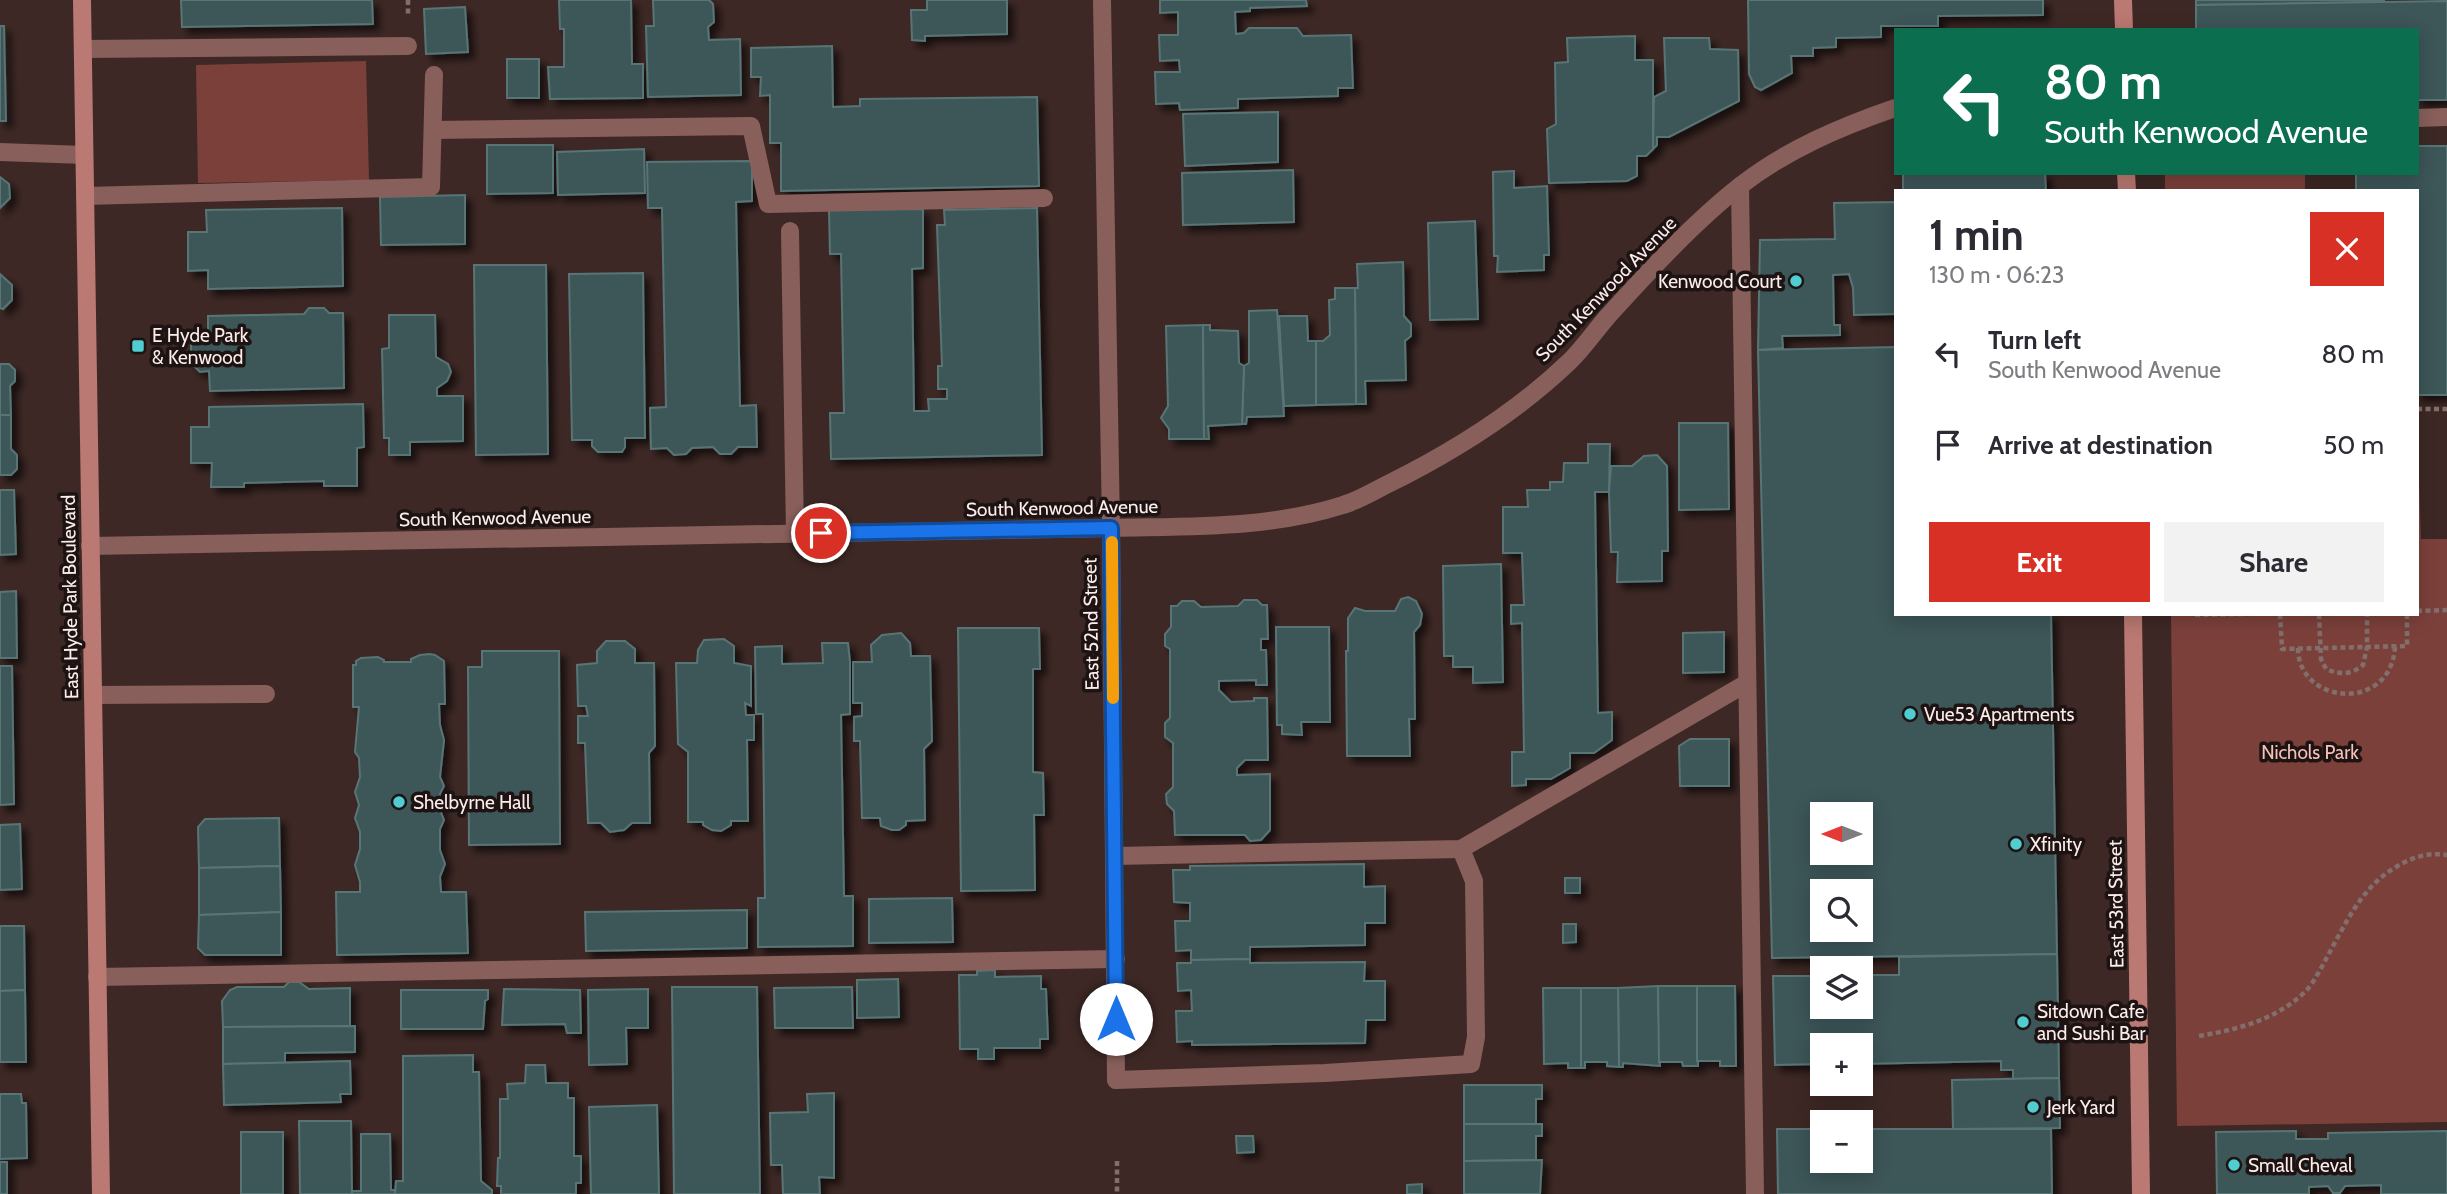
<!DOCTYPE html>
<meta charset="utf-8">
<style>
:root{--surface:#fff;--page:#f2f2f3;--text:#2b2b33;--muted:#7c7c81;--accent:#d93025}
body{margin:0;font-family:Cabin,sans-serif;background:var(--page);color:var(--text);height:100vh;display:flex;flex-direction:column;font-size:26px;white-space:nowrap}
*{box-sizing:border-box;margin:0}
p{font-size:23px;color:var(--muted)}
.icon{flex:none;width:38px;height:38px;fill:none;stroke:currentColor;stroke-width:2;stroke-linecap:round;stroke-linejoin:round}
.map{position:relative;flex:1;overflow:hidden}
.drawer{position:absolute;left:1894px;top:189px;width:525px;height:427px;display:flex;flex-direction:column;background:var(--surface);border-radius:0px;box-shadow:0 4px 18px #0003}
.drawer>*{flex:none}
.hud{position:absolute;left:1894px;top:28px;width:525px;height:147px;border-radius:0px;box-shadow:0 4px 18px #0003;background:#0b6e4f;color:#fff;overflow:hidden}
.needle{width:46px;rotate:270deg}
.tools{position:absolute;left:1810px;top:802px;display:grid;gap:14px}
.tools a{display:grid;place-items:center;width:63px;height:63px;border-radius:0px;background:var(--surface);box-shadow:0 4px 18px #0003;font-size:35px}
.pin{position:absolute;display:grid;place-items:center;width:60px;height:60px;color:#fff;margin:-30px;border:4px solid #fff;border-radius:50%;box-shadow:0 2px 7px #0007}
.me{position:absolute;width:77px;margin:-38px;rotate:0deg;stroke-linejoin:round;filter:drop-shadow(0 0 5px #0008)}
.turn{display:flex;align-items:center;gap:24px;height:147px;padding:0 35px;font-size:32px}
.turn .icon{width:91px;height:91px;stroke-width:2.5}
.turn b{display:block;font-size:49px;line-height:60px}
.round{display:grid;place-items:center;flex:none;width:74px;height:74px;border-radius:0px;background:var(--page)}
.headline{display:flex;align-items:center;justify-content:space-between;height:119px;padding:0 35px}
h1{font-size:42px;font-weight:800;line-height:52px}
.primary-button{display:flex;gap:14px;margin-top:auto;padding:14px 35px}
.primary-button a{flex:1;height:80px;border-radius:0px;background:var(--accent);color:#fff;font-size:28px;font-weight:800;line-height:80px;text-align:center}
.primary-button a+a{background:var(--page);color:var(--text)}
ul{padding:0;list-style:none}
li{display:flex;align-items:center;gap:21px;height:91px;padding:0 35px}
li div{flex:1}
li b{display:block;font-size:26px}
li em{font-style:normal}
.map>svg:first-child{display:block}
</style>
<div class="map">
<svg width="2447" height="1194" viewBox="0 0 2447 1194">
<defs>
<filter id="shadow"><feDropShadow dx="6" dy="6" stdDeviation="3.5" flood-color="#0009"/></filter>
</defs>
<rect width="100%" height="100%" fill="#3d2825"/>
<g fill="#7c403b">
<polygon points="366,61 369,180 198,183 196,65"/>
<rect x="2165" y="173" width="140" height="18"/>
<polygon points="2417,418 2421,539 2447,539 2447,1122 2177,1126 2171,614 2417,614"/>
</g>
<g fill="#3d5758" stroke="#597475" stroke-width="2" fill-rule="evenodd" filter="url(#shadow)">
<polygon points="181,0 372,0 373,24 182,27"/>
<polygon points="559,0 631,0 632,64 643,64 643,98 550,99 548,67 564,67 564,29 560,29"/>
<polygon points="653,0 709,0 713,4 714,22 708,27 709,40 740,39 741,95 648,97 646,26 654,26"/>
<polygon points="927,0 1007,0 1007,34 925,36 925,41 912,40 911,10 927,10"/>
<polygon points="1160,0 1306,0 1307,6 1250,8 1250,11 1235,12 1236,34 1244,33 1249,28 1297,28 1303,36 1351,35 1353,88 1338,88 1338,96 1238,99 1238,108 1180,110 1179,103 1156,104 1155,72 1180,72 1179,60 1160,61 1159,35 1178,35 1178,12 1160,13"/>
<polygon points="1748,0 2043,0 2043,15 1938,16 1938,26 1881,26 1881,37 1836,38 1836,47 1813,48 1813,56 1791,56 1792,73 1761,90 1755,87 1749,74"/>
<polygon points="2196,0 2384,0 2384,2 2196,5"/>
<polygon points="2447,1 2447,100 2417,100 2417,30 2196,30 2196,5"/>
<polygon points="465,7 468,52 426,54 424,9"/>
<polygon points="0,26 4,26 6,121 0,121"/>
<polygon points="1635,36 1635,60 1653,60 1653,149 1646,156 1637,156 1637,176 1627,181 1549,183 1547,129 1556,124 1555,63 1568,62 1567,38"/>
<polygon points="1664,38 1709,38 1710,49 1738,50 1739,101 1669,137 1657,137 1657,145 1653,149 1654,97 1666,91"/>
<polygon points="832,46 833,107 860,106 860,99 1037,97 1039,186 781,191 781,143 770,143 770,95 760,96 761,77 751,77 751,48"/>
<rect x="507" y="59" width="32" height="39"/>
<polygon points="1278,112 1278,162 1185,166 1183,114"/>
<polygon points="487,145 553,145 553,193 487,194"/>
<polygon points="2417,146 2447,146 2447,395 2417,395 2417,191 2356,191 2356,173 2417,173"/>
<polygon points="644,149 645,193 558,195 557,152"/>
<polygon points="752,161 752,201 736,202 740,406 756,405 757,447 738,447 731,454 720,454 713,447 692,448 686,454 674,455 667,448 651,449 650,408 666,407 662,208 648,208 647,162"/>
<polygon points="1293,170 1294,222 1183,225 1182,173"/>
<polygon points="1514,171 1514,188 1547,186 1549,255 1544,255 1544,270 1497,272 1498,256 1494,256 1493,172"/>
<polygon points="1903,173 2045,173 2046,191 1903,191"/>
<polygon points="0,177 9,184 10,198 0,208"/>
<polygon points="465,195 465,244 381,245 380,197"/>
<polygon points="1895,202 1895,314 1854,315 1853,288 1849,274 1833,275 1834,325 1840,325 1840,335 1782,336 1783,348 1758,350 1760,240 1835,239 1834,203"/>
<polygon points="342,208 343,286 208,289 208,270 188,271 188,232 207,232 206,210"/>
<polygon points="1037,208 1042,455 831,459 830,413 844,413 841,254 830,254 829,210 923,209 923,268 912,269 914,411 929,411 928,399 947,399 947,389 938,389 938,366 942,366 937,225 945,225 944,210"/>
<polygon points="1475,221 1478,319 1430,320 1428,223"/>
<polygon points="1403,262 1404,316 1411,324 1411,336 1405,341 1406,380 1365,381 1366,404 1356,404 1355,288 1358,288 1357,264"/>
<polygon points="474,265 546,265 548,454 476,455"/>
<polygon points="643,273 645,438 625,438 625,447 622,452 598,452 592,446 592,440 572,440 569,274"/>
<polygon points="0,274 12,285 12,300 3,309 0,308"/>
<polygon points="1335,288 1355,288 1356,404 1316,405 1316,341 1323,341 1330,335 1329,300 1335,299"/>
<polygon points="309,308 324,308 329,313 343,313 344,388 210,391 209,371 200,372 191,363 191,344 198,335 208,335 208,316 304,314"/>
<polygon points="1277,310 1284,416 1247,417 1246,424 1242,424 1244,366 1249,363 1249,311"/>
<polygon points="389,315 435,315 436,357 448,364 451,372 447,381 437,388 437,396 463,396 463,441 410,442 410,455 389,455 389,438 384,438 382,349 389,348"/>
<polygon points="1279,316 1307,316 1308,341 1316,341 1316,405 1284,406"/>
<polygon points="1203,325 1204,439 1169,439 1169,429 1161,418 1168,406 1166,326"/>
<polygon points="1203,325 1210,325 1210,330 1238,331 1239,363 1244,366 1242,424 1208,426 1209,439 1204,439"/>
<path d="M1895,347V614H2051L2057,954L1772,958L1758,350ZM1822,814H1860V852H1822ZM1822,891H1860V929H1822Z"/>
<polygon points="0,364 9,364 15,370 15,381 10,386 11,415 0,415"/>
<polygon points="363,404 364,447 357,448 357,486 324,486 324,481 244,483 244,487 211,487 212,463 191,463 191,427 209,427 209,407"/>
<polygon points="0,415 11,415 11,449 17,455 17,469 11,475 0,475"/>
<polygon points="1679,423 1728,423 1729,509 1679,510"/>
<polygon points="1588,444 1610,444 1609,492 1595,492 1598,713 1612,712 1612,740 1594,753 1570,753 1570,768 1551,779 1526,779 1526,785 1512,786 1512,752 1524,752 1522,623 1511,624 1511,605 1524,605 1522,553 1503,553 1503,507 1528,507 1527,490 1550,490 1550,482 1563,482 1564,463 1588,463"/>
<polygon points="1657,455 1667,466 1668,551 1662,551 1662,581 1617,582 1618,552 1611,552 1609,492 1611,466 1632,466 1644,456"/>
<polygon points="0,490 14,490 16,554 0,555"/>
<polygon points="1501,564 1503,682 1473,683 1473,667 1453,667 1453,656 1444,656 1443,566"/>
<polygon points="16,591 17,658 0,658 0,592"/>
<polygon points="1408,597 1416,601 1422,614 1420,625 1414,632 1415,719 1409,719 1410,756 1347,756 1346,651 1348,651 1348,618 1355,608 1365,611 1395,611 1401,599"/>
<polygon points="1244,600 1257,600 1262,605 1267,605 1268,639 1261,639 1261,650 1266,650 1267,685 1256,685 1256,680 1219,681 1219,690 1231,702 1254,701 1254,698 1267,698 1268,760 1245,760 1237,768 1237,775 1270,774 1270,830 1261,840 1250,841 1245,835 1175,835 1174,811 1167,804 1166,794 1173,787 1173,743 1165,737 1165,723 1170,718 1170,649 1165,646 1165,634 1171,627 1171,606 1177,606 1182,601 1194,601 1201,607 1238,606"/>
<polygon points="1276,627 1329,627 1330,722 1301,722 1302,735 1282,734 1282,725 1277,725"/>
<polygon points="958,628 1039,628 1040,669 1033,669 1033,772 1043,773 1044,815 1034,815 1035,890 961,891"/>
<polygon points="1724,632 1724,672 1683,673 1683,633"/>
<polygon points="901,633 910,643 911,656 930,656 932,741 924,749 925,820 906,821 906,825 899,830 892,830 881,826 880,818 862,818 860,741 854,741 854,717 862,716 862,703 853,703 853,662 872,662 871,645 882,635"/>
<polygon points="724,639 734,646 734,663 751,666 751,706 745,703 746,715 754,715 754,740 747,740 748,821 731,821 731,825 721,831 712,830 703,825 703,822 688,822 688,752 678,744 676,663 697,663 698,650 704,640"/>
<polygon points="606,641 625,641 635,649 635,663 654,663 655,746 649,753 650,823 632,823 624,830 610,832 601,823 588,823 585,743 578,743 578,716 588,716 586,706 578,706 577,665 597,663 597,651"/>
<polygon points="822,643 848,643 850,662 850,714 841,715 844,896 853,896 853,946 758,947 758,898 765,898 763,714 756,714 755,647 782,646 782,664 823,663"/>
<polygon points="482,651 559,651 560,844 469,845 468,667 482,667"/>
<polygon points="429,654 435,655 444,661 445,704 439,704 440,725 444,740 440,777 444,786 440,794 440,810 444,820 440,829 440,850 445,864 440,877 441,892 466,892 468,953 337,955 336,892 360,892 360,882 355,865 360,849 360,832 355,818 359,805 355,792 360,777 359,758 355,752 359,707 353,707 353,665 356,665 356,661 361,658 378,657 384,660 384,662 411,662 411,659 420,655"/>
<polygon points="0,666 12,666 14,804 0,805"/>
<polygon points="1690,739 1729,739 1729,786 1680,786 1679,746"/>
<polygon points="279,818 280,866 199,868 198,827 205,819"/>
<polygon points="20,824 22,889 0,890 0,825"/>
<polygon points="1364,864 1364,887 1385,886 1385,923 1365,923 1365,945 1250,947 1250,959 1191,960 1191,950 1176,951 1175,921 1190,921 1190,903 1174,902 1173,870 1190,870 1190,866"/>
<polygon points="280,866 281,912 199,915 199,868"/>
<rect x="1565" y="878" width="15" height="15"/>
<polygon points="952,898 953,942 869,943 869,899"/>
<polygon points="747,910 747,948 586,951 585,912"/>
<polygon points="281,912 281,955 205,955 198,948 199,915"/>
<polygon points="1563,924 1576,924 1576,942 1563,943"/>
<polygon points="0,926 24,926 25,990 0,991"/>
<polygon points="2057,954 2059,1078 2013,1079 2013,1070 2001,1070 2001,1061 1860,1064 1860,1045 1822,1045 1822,1064 1775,1065 1773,976 1822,976 1822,1006 1860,1006 1860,975 1899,975 1899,957"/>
<polygon points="1250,959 1250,963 1365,962 1364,981 1385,981 1385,1020 1366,1020 1365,1043 1192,1045 1192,1041 1177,1042 1176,1011 1192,1011 1191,990 1178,991 1177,963 1191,963 1191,960"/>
<polygon points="995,970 995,977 1041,976 1041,989 1046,989 1048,1039 1040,1039 1040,1048 994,1048 994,1059 978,1059 978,1049 960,1049 959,975 977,975 977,971"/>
<polygon points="898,979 899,1017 857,1018 857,980"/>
<polygon points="289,982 299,982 309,989 350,988 350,1026 223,1027 222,1001 230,990 237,987 284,987"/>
<polygon points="1658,986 1660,1066 1623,1063 1623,1067 1619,1067 1618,988"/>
<polygon points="1658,986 1697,986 1698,1066 1683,1066 1682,1062 1659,1062"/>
<polygon points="1697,986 1735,986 1736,1066 1720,1066 1720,1061 1697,1061"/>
<polygon points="672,987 757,987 760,1194 674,1194"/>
<polygon points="852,987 853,1028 775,1028 774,988"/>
<polygon points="1543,988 1581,988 1581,1068 1568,1068 1568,1063 1544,1064"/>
<polygon points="1581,988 1618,988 1619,1067 1607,1066 1607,1062 1585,1062 1585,1068 1581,1068"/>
<polygon points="504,989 580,990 581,1033 567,1033 565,1024 502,1025"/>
<polygon points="648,989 648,1028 626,1028 627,1064 589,1065 588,990"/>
<polygon points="25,990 26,1062 0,1062 0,991"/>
<polygon points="401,990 488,990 488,999 485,1001 483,1029 401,1029"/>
<polygon points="355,1026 355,1052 285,1053 285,1063 223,1064 223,1027"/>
<polygon points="473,1055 473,1072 479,1072 481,1181 492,1190 492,1194 395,1194 396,1181 403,1181 403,1056"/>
<polygon points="350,1061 351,1094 340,1094 341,1102 224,1105 223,1064"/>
<polygon points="526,1065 545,1065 546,1083 568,1083 568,1098 574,1098 574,1156 581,1156 581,1183 576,1183 576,1194 501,1194 501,1186 497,1186 498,1158 500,1158 500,1099 508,1099 507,1084 525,1083"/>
<polygon points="2059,1078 2060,1128 1953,1129 1952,1080"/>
<polygon points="1464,1085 1542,1085 1542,1099 1536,1099 1536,1124 1464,1124"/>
<polygon points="834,1093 834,1178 819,1177 820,1194 783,1194 782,1165 771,1165 770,1113 808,1112 807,1094"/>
<polygon points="0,1094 21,1094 22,1103 26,1103 27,1158 0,1159"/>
<polygon points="657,1105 659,1194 591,1194 589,1107"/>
<polygon points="299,1121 351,1121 352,1194 300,1194"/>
<polygon points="1464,1124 1542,1124 1542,1136 1536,1136 1536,1160 1464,1161"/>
<polygon points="1777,1129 1822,1129 1822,1160 1860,1160 1860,1129 2051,1129 2052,1194 1778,1194"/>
<polygon points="2296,1131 2296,1139 2328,1139 2328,1133 2447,1131 2447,1194 2381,1194 2381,1185 2345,1186 2340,1193 2333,1193 2328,1186 2309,1187 2309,1194 2217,1194 2216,1132"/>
<rect x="241" y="1132" width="42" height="62"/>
<polygon points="361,1134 390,1134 391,1190 395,1190 395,1194 352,1194 352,1191 361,1191"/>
<polygon points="1236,1136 1253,1136 1254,1152 1237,1153"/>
<polygon points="1542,1160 1540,1194 1464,1194 1464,1161"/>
<rect x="0" y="1162" width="7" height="32"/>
<polygon points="1422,1184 1422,1194 1407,1194 1407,1185"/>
</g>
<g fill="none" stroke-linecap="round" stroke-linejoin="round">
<g stroke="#826f6c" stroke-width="4.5" stroke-dasharray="5 3.5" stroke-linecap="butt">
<polyline points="408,0 408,17"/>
<polyline points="2417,409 2447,409"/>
<polyline points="2417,611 2447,610"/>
<polyline points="2280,614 2282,649 2407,646 2407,614"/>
<path d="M2319,614L2321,659L2326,669C2340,675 2351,675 2363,665L2367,647V614"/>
<polyline points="2195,615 2245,614"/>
<path d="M2298,648C2298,705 2391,713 2395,647"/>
<path d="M2199,1036C2239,1029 2276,1020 2306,991C2314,982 2320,970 2326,959C2345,925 2361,887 2396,867C2412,857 2429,852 2447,855"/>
<polyline points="1117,1161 1117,1194"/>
</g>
<g stroke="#885f5a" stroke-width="18">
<polyline points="83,49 408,46"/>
<polyline points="2417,118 2447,117"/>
<polyline points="433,130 751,126 768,204 1044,198"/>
<polyline points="0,152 84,155"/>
<polyline points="1740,186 1755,1194"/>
<polyline points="85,196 431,187 434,75"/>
<polyline points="790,231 795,534"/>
<polyline points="93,695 266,694"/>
<polyline points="1114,856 1461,849 1747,683"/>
<polyline points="97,977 1116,959"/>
<polyline points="1116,1080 1325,1073 1471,1064 1476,1037 1474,881 1461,849"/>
</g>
<g stroke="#885f5a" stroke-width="18">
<polyline points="1102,0 1111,528 1116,1080"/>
<path d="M90,546L1111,528C1189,526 1268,529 1343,505C1357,501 1372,492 1386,485C1451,453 1517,412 1570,361C1584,347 1595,331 1608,316C1647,273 1694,222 1740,186C1786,150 1840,127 1895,108"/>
</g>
<g stroke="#ba7972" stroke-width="18">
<polyline points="82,0 101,1194"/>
<polyline points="2123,0 2124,30"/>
<polyline points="2126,173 2127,191"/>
<polyline points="2133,614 2141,1194"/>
</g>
</g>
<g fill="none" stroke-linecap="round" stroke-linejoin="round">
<defs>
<polyline id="route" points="821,533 1111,528 1116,1019"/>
</defs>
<use href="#route" stroke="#114b97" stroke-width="18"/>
<use href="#route" stroke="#1a73e8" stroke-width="12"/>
<polyline stroke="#f59e0b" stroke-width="12" points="1112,542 1113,698"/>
</g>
<g fill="#51ccd1" stroke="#1d1312" stroke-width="2.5">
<circle cx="1796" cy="281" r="7"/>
<rect x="131" y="339" width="14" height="14" rx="3.5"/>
<circle cx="1910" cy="714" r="7"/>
<circle cx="399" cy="802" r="7"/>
<circle cx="2016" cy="844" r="7"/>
<circle cx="2023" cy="1022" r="7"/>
<circle cx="2033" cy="1107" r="7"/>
<circle cx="2234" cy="1165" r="7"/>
</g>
<g text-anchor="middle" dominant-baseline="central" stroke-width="7" stroke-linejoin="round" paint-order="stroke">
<g font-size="19" fill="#fcedeb" stroke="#1d1312" text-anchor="start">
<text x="1782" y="281" text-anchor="end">Kenwood Court</text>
<text x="152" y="335">E Hyde Park<tspan x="152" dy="22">&amp; Kenwood</tspan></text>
<text x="1924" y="714">Vue53 Apartments</text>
<text x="413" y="802">Shelbyrne Hall</text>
<text x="2030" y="844">Xfinity</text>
<text x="2037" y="1011">Sitdown Cafe<tspan x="2037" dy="22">and Sushi Bar</tspan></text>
<text x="2047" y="1107">Jerk Yard</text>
<text x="2248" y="1165">Small Cheval</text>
</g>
<g font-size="19" fill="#fcedeb" stroke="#1d1312">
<text transform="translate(1606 289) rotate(-46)">South Kenwood Avenue</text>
<text transform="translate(1062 508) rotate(-1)">South Kenwood Avenue</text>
<text transform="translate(495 518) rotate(-1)">South Kenwood Avenue</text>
<text transform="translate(70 597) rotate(-91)">East Hyde Park Boulevard</text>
<text transform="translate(1091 624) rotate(-91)">East 52nd Street</text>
<text transform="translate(2116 904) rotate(-91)">East 53rd Street</text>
</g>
<g font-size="19" fill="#f4c0b9" stroke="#1d1312">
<text x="2310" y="752">Nichols Park</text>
</g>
</g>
</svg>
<div class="tools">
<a><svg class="needle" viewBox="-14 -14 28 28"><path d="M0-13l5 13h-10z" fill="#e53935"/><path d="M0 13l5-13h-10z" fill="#7c7c81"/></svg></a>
<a><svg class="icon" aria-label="search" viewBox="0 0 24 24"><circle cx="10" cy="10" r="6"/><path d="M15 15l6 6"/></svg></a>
<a><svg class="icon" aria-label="layers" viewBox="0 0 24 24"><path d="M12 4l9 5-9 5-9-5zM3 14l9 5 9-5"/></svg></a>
<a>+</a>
<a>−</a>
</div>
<div class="pin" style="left:821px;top:533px;background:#d93025"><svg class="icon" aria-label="arrive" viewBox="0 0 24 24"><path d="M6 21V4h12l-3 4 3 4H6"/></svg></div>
<svg class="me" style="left:1116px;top:1019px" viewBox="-20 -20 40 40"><circle r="19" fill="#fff"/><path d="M0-13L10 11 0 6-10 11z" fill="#1a73e8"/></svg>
<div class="hud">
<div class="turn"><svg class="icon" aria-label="left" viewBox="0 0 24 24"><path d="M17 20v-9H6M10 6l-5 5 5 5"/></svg><div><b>80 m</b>South Kenwood Avenue</div></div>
</div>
<section class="drawer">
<div class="headline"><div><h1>1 min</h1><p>130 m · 06:23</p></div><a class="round" style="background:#d93025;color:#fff"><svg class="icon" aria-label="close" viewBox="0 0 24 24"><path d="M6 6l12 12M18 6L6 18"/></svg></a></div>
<ul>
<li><svg class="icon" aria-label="left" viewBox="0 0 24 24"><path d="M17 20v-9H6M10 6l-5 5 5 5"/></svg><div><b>Turn left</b><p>South Kenwood Avenue</p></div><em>80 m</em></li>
<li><svg class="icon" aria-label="arrive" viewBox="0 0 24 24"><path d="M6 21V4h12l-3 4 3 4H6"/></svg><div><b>Arrive at destination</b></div><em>50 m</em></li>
</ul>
<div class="primary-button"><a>Exit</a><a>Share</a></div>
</section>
</div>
